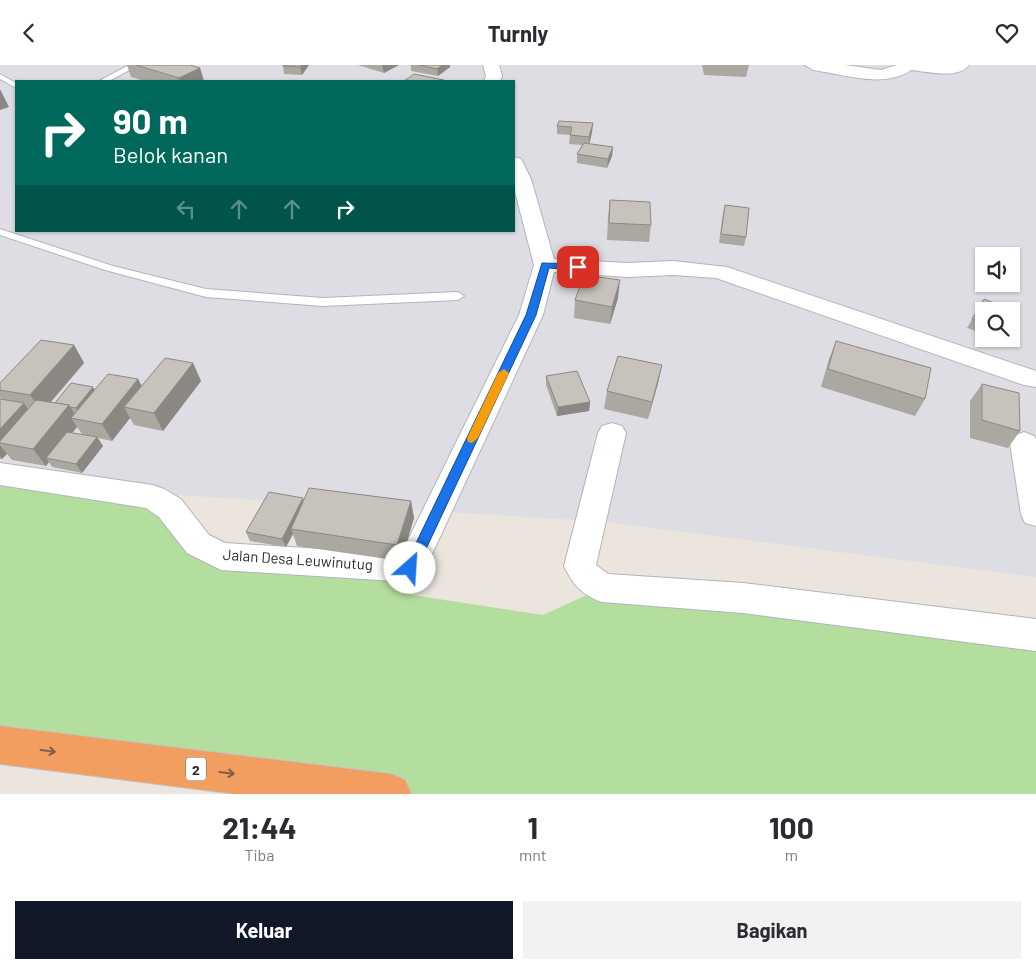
<!DOCTYPE html>
<html lang="id">
<style>
:root{--surface:#fff;--page:#f2f2f3;--text:#2b2b33;--muted:#7c7c81;--accent:#111827}
body{margin:0;font-family:Barlow,sans-serif;background:var(--page);color:var(--text);height:100vh;display:flex;flex-direction:column;font-size:19px;white-space:nowrap}
*{box-sizing:border-box;margin:0}
p{font-size:16px;color:var(--muted)}
.icon{flex:none;width:28px;height:28px;fill:none;stroke:currentColor;stroke-width:2;stroke-linecap:round;stroke-linejoin:round}
.map{position:relative;height:729px;overflow:hidden}
.panel{display:flex;flex-direction:column;background:var(--surface);flex:1}
.panel>*{flex:none}
.hud{position:absolute;left:15px;top:15px;width:500px;height:152px;border-radius:0px;box-shadow:0 1px 4px #0004;background:#00695c;color:#fff;overflow:hidden}
.controls{position:absolute;left:975px;top:182px;display:grid;gap:10px}
.controls a{display:grid;place-items:center;width:45px;height:45px;border-radius:0px;background:var(--surface);box-shadow:0 1px 4px #0004;font-size:25px}
.pin{position:absolute;display:grid;place-items:center;width:42px;height:42px;color:#fff;margin:-21px;border-radius:10px;box-shadow:0 2px 8px #0006}
.me{position:absolute;width:55px;margin:-28px;rotate:26deg;stroke-linejoin:round;filter:drop-shadow(0 0 4px #0008)}
.turn{display:flex;align-items:center;gap:18px;height:105px;padding:0 15px;font-size:22px}
.turn .icon{width:65px;height:65px;stroke-width:2.5}
.turn b{display:block;font-size:35px;line-height:42px}
.lanes{display:flex;align-items:center;height:48px;padding:0 15px;background:#0003;justify-content:center;gap:25px;direction:ltr}
.lanes .off{opacity:.35}
.eta{display:flex;justify-content:space-evenly;align-items:center;height:85px;text-align:center}
.eta b{font-size:30px;font-weight:700;line-height:35px}
.primary-button{display:flex;gap:10px;margin-top:auto;padding:10px 15px}
.primary-button a{flex:1;height:58px;border-radius:0px;background:var(--accent);color:#fff;font-size:20px;font-weight:700;line-height:58px;text-align:center}
.primary-button a+a{background:var(--page);color:var(--text)}
header{display:flex;justify-content:space-between;align-items:center;height:65px;padding:0 15px;background:var(--surface);font-size:22px;font-weight:700}
.map>svg:first-child{display:block}
</style>
<header><svg class="icon" aria-label="back" viewBox="0 0 24 24"><path d="M15 5l-7 7 7 7"/></svg>Turnly<svg class="icon" aria-label="heart" viewBox="0 0 24 24"><path d="M12 20l-8-8c-3-5 5-10 8-4 3-6 11-1 8 4z"/></svg></header>
<div class="map">
<svg width="1036" height="729" viewBox="0 0 1036 729">
<rect width="100%" height="100%" fill="#ebe5dd"/>
<path fill="#dfdde4" fill-rule="evenodd" d="M0,0H1036V512L606,457L0,419ZM16,16H514V166H16ZM984,191H1011V219H984ZM984,246H1011V274H984Z"/>
<polygon fill="#b4de9e" points="0,419 153,432 198,479 410,503 399,528 543,550 602,523 1036,570 1036,729 388,729 0,681"/>
<g fill="none" stroke-linecap="round" stroke-linejoin="round">
<defs>
<g id="service">
<polygon points="129,0 139,0 109,16 99,16"/>
<polygon points="0,9 16,18 16,23 0,14"/>
<polygon points="0,164 113,201 206,224 323,233 458,227 464,231 458,235 323,241 206,232 105,205 0,170"/>
</g>
<g id="minor">
<polygon points="483,0 499,0 502,11 500,16 484,16 486,11"/>
<path d="M805,0H845L881,5L897,0H969C958,15 926,6 911,5C884,24 843,9 813,5Z"/>
<polygon points="514,92 521,94 531,114 554,194 627,198 673,196 727,202 1036,306 1036,322 1024,320 716,213 673,210 627,212 554,207 543,250 421,513 410,517 221,505 187,488 159,452 146,443 0,420 0,398 153,420 164,424 181,434 209,470 225,478 401,489 519,250 534,200 514,123"/>
<path d="M612,358L622,361L626,368L596,500L608,509L743,518L1036,554V586L743,548L602,537C582,530 573,520 564,501L598,368L602,361Z"/>
<polygon points="1024,367 1034,371 1036,374 1036,461 1025,458 1021,449 1010,378 1014,371"/>
</g>
<polygon id="motorway" points="0,661 391,709 405,715 411,729 236,729 0,699"/>
</defs>
<use href="#service" stroke="#b1b4bd" stroke-width="2"/>
<use href="#minor" stroke="#b1b4bd" stroke-width="2"/>
<use href="#motorway" stroke="#c3c3c3" stroke-width="2"/>
<use href="#service" fill="#fff" fill-rule="evenodd"/>
<use href="#minor" fill="#fff" fill-rule="evenodd"/>
<use href="#motorway" fill="#f29e61" fill-rule="evenodd"/>
</g>
<g fill="#aba8a2" fill-rule="evenodd">
<polygon points="127,0 190,0 200,3 204,16 145,16 131,12"/>
<polygon points="309,0 302,10 284,9 283,1"/>
<polygon points="358,0 399,0 384,8"/>
<polygon points="411,0 450,0 450,2 438,11 411,6"/>
<polygon points="702,0 749,0 746,12 704,10"/>
<polygon points="593,58 592,67 589,79 613,82 612,91 607,103 577,98 577,89 582,80 569,79 570,70 557,69 557,61"/>
<polygon points="610,135 651,160 649,177 607,175 608,152"/>
<polygon points="725,140 746,172 744,181 719,178 723,148"/>
<polygon points="618,233 610,259 574,253 575,235"/>
<polygon points="984,234 984,269 967,263"/>
<polygon points="836,276 925,334 915,351 821,322 829,294"/>
<path d="M74,280L84,298L51,337L55,338L95,325L138,314L142,321L193,298L201,316L163,366L134,360L130,353L112,376L98,373L103,381L82,408L52,402L49,397L46,401L12,395L7,389L2,394H0V334H1L0,332V318ZM77,362L82,369L72,368Z"/>
<polygon points="662,300 658,318 648,354 604,344 607,326"/>
<polygon points="546,311 590,337 589,346 557,351 546,320"/>
<polygon points="982,319 1020,366 1008,383 970,373 970,336"/>
<polygon points="304,435 411,436 414,453 401,496 297,481 293,469 286,482 250,476 246,467"/>
</g>
<g fill="#8b8884">
<polygon points="302,0 309,0 302,10 300,2"/>
<polygon points="382,0 399,0 384,8"/>
<polygon points="442,0 450,0 450,2 438,11 437,4"/>
<polygon points="200,3 204,16 180,16 179,13"/>
<polygon points="0,24 9,42 0,45"/>
<polygon points="593,58 592,67 589,81 589,72"/>
<polygon points="613,82 612,91 607,103 608,94"/>
<polygon points="620,215 618,233 610,259 612,242"/>
<polygon points="74,280 84,298 42,347 30,330"/>
<polygon points="193,298 201,316 163,366 154,348"/>
<polygon points="662,300 658,318 648,354 652,337"/>
<polygon points="138,314 147,332 124,342 130,353 112,376 102,359"/>
<polygon points="93,322 99,331 82,352 76,343"/>
<polygon points="590,337 589,346 557,351 558,342"/>
<polygon points="24,338 36,356 0,378 0,364"/>
<polygon points="69,340 78,354 71,353 77,362 51,394 46,393 49,397 46,401 33,384"/>
<polygon points="97,372 103,381 82,408 76,399"/>
<polygon points="0,380 7,389 2,394 0,391"/>
<polygon points="303,433 306,442 291,464 293,469 286,482 282,474"/>
<polygon points="411,436 414,453 401,496 397,480"/>
</g>
<g fill="#c7c3bc" stroke="#8b8884">
<polygon points="136,0 190,0 200,3 179,13"/>
<polygon points="283,0 302,0 300,2 283,1"/>
<polygon points="420,0 442,0 437,4"/>
<polygon points="414,9 444,15 443,16 404,16"/>
<polygon points="559,56 593,58 589,72 570,70 572,62 557,61"/>
<polygon points="584,78 613,82 608,94 577,89"/>
<polygon points="610,135 650,137 651,160 609,158"/>
<polygon points="725,140 749,143 746,172 721,169"/>
<polygon points="584,210 620,215 612,242 575,235"/>
<polygon points="984,234 1014,246 1011,250 1011,246 984,246 984,258 972,254"/>
<polygon points="41,275 74,280 30,330 0,325 0,318"/>
<polygon points="836,276 931,303 925,334 828,304"/>
<polygon points="618,291 662,300 652,337 607,326"/>
<polygon points="165,293 193,298 154,348 124,342"/>
<polygon points="577,306 590,337 558,342 546,311"/>
<polygon points="108,309 138,314 102,359 71,353"/>
<polygon points="71,318 93,322 76,343 70,342 69,340 55,338"/>
<polygon points="982,319 1019,328 1020,366 982,355"/>
<polygon points="0,334 24,338 0,364"/>
<polygon points="36,335 69,340 33,384 0,378 0,376"/>
<polygon points="67,367 97,372 76,399 46,393"/>
<polygon points="309,423 411,436 397,480 291,464"/>
<polygon points="269,427 303,433 282,474 246,467"/>
</g>
<defs><path id="oneway-shaft" d="M-6 0H5M1.5-3L5.5 0L1.5 3" fill="none" stroke-width="1.6" stroke-linecap="round" stroke-linejoin="round" transform="scale(1.25)"/></defs>
<g stroke="#845e43">
<use href="#oneway-shaft" transform="translate(48 686) rotate(7)"/>
<use href="#oneway-shaft" transform="translate(227 708) rotate(7)"/>
</g>
<polygon fill="#1a73e8" stroke="#114b97" points="542,198 578,199 583,202 578,205 549,203 536,250 417,503 415,507 406,507 404,503 526,250"/>
<polygon fill="#f59e0b" points="504,304 509,308 478,373 472,378 468,377 467,373 498,308"/>
<g text-anchor="middle" dominant-baseline="central" stroke-width="4" stroke-linejoin="round" paint-order="stroke">
<rect fill="#fff" stroke="#6a6a6a" stroke-width="1" x="186" y="692.5" width="20" height="23" rx="4"/>
<g font-size="14" font-weight="bold" fill="#2a2a2a">
<text x="196" y="704">2</text>
</g>
<g font-size="15" fill="#2a2a2a" stroke="#fff">
<text transform="translate(298 494) rotate(4)">Jalan Desa Leuwinutug</text>
</g>
</g>
</svg>
<div class="controls">
<a><svg class="icon" aria-label="sound" viewBox="0 0 24 24"><path d="M4 9h4l5-4v14l-5-4H4zM17 9q2 3 0 6"/></svg></a>
<a><svg class="icon" aria-label="search" viewBox="0 0 24 24"><circle cx="10" cy="10" r="6"/><path d="M15 15l6 6"/></svg></a>
</div>
<div class="pin" style="left:578px;top:202px;background:#d93025"><svg class="icon" aria-label="arrive" viewBox="0 0 24 24"><path d="M6 21V4h12l-3 4 3 4H6"/></svg></div>
<svg class="me" style="left:410px;top:503px" viewBox="-20 -20 40 40"><circle r="19" fill="#fff"/><path d="M0-13L10 11 0 6-10 11z" fill="#1a73e8"/></svg>
<div class="hud">
<div class="turn"><svg class="icon" aria-label="right" viewBox="0 0 24 24"><path d="M7 20v-9h11M14 6l5 5-5 5"/></svg><div><b>90 m</b>Belok kanan</div></div>
<div class="lanes"><svg class="icon off" aria-label="left" viewBox="0 0 24 24"><path d="M17 20v-9H6M10 6l-5 5 5 5"/></svg><svg class="icon off" aria-label="ahead" viewBox="0 0 24 24"><path d="M12 20V5M6 11l6-6 6 6"/></svg><svg class="icon off" aria-label="ahead" viewBox="0 0 24 24"><path d="M12 20V5M6 11l6-6 6 6"/></svg><svg class="icon" aria-label="right" viewBox="0 0 24 24"><path d="M7 20v-9h11M14 6l5 5-5 5"/></svg></div>
</div>
</div>
<section class="panel">
<div class="eta">
<div><b>21:44</b><p>Tiba</p></div>
<div><b>1</b><p>mnt</p></div>
<div><b>100</b><p>m</p></div>
</div>
<div class="primary-button"><a>Keluar</a><a>Bagikan</a></div>
</section>
